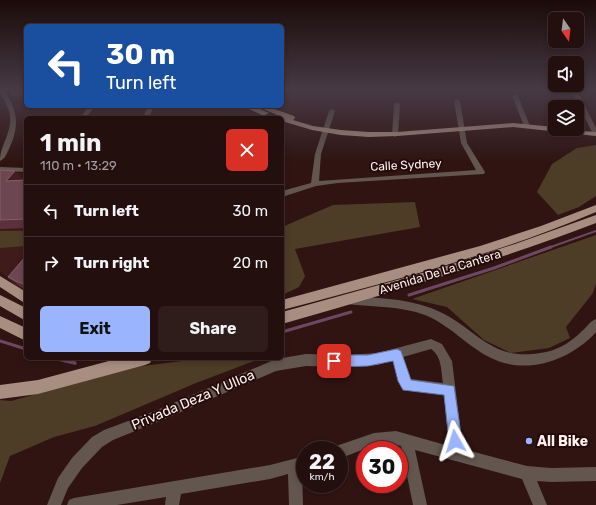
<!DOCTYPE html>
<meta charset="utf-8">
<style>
:root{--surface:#230f0e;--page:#2f1d1c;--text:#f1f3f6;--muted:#a39c9e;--line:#402f2e;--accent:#9ab5fd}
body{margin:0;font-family:Rubik,sans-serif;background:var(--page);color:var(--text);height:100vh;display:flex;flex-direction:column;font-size:15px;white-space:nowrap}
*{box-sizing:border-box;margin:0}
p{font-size:13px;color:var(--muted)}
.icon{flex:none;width:22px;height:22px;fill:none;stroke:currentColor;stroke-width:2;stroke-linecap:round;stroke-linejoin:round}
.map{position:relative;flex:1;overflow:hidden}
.details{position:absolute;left:24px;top:116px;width:260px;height:244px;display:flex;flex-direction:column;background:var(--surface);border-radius:6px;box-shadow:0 2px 6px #0003,0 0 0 1px var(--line)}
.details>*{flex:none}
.hud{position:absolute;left:24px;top:24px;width:260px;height:84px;border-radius:6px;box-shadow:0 2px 6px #0003,0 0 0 1px var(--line);background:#1a4fa0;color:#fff;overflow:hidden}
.needle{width:26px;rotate:166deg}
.buttons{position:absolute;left:548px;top:12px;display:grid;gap:8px}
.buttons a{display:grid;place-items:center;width:36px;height:36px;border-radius:6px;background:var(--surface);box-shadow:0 2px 6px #0003,0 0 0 1px var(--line);font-size:20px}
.speed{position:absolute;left:296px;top:441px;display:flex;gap:8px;font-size:20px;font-weight:700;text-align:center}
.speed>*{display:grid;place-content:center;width:52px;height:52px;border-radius:50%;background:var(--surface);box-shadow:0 2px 6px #0003,0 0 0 1px var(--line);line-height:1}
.speed small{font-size:10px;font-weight:400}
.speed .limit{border:6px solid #d22;background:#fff;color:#111}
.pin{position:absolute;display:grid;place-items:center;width:34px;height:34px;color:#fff;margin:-17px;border-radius:8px;box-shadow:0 2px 6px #0006}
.me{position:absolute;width:44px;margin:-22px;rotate:354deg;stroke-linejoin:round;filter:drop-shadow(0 0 3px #0008)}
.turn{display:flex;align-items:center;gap:14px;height:84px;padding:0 16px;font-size:18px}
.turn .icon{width:52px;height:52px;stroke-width:2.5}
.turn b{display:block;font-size:28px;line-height:34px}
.round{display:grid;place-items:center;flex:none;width:42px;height:42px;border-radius:6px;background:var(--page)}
.overview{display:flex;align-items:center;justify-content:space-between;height:68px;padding:0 16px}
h1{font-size:24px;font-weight:700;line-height:30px}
.button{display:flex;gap:8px;margin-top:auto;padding:8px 16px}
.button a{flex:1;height:46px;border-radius:6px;background:var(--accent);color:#111;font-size:16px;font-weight:700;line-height:46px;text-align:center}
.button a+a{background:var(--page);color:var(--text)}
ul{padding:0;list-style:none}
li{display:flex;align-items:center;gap:12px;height:52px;padding:0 16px;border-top:1px solid var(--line)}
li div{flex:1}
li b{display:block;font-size:15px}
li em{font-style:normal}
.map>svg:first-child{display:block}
</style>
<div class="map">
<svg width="596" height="505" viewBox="0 0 596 505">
<rect width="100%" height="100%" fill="#2f1412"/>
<polygon fill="#3d1c1a" points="0,173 26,173 26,290 16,287 0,271"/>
<g fill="#4d3c26">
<polygon points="596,145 596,196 579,207 558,215 537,192 552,164 577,148"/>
<polygon points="415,202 420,227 295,249 305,276 299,287 282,295 282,227 333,205"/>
<polygon points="0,231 26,231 26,246 0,248"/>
<polygon points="596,235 596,283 593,293 566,327 570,338 549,348 511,353 484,340 447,307 412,299"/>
<polygon points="206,358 252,358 254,361 196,383 95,426 54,437 10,456 0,483 0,400 11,401 134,367"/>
</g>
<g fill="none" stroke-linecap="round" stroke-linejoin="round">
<polyline stroke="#6e4762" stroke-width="2" points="548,248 596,231"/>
<g stroke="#6e4762" stroke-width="3">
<polyline points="409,295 494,268 551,247"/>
<polyline points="282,332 351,312"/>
<polyline points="0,341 26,349"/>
<polyline points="52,358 67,361"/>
</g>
<polyline stroke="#6e4762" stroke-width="3.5" points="62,360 75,363"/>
<g fill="#62564f" fill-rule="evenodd">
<path d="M0,90H4C18,111 20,126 9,149C7,153 5,159 0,161C0,145 12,133 10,116C9,106 2,99 0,90Z"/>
<polygon points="571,90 577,90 596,128 596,136 593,134"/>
<polygon points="515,94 518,96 530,126 529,127 524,126 512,96"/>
<polygon points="457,99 460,101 467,143 485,172 484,174 338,183 316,186 282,197 282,191 311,183 315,154 329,111 332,109 335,111 321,154 319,181 476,170 461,143 454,101"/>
<polygon points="397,102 400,104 398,135 395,137 392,135 394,104"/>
<polygon points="89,106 95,106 86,118 80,118"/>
<polygon points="148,106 154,106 150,115 151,118 145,118 144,115"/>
<polygon points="0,167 26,168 26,172 0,171"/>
<path d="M347,296C375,298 404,298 431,308C478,326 488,364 546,352C560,349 572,341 582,331C587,327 590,321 596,319V332C571,360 527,376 491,358C468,347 450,325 425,315C401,306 373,307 347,304L343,303L342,300L343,297Z"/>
<path d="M431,339L442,344L452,361L463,449L527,466L551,468L596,467V481L551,482L537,481L547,505H533L522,479L415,450L427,505H413L401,446C381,440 358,452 339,459V450H333L334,447L339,445L374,433L396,431L449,446L444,395L404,389L398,381L393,360L378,365L346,367L306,366L276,371L160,421L113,440L102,447L82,468L68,488L61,505H47L58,478L72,458L92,437L104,430L155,411L276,359L306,354L346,355L378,353ZM431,349C442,357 441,370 443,383L411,379L409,378L403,357Z"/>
<polygon points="305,456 305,470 302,471 303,505 289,505 288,474 270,479 181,494 179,505 165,505 166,497 117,505 67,505 69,500 74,498 270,465"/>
</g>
<g fill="#a88e81" fill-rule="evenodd">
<polygon points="243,106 253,106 269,113 265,115 262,115"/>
<polygon points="256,106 266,106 294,116 295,118 293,120 313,126 341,130 369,132 397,132 513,123 555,127 555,129 596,132 596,136 513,127 397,136 369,137 341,135 312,130 282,121 282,118 279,118 282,117"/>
<path d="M596,205V212C495,255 388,282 282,310V300L480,246L541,226Z"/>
<path d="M596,215V223C493,262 388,294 282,324V312L440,268L515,244Z"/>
<polygon points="0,276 26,292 26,304 0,287"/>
<polygon points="0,295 26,308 26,321 0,306"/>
<polygon points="0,316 26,328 26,341 0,328"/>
<polygon points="120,358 152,358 150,363 145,365 38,394 0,399 0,385 38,380"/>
</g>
</g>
<g fill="#5a313d">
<polygon points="8,90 26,90 26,95 11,96"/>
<polygon points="0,170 15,171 23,180 26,180 26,228 0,229"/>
<polygon points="26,256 26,290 18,285 8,277"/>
</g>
<polygon fill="#421d24" points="15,171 23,180 6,181"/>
<g fill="#6c4650" stroke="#826169">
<polygon points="0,170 15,171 6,181 26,180 26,219 0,220"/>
<polygon points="26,256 26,285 16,281 8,277"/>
</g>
<linearGradient id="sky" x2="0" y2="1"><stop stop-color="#1a0b0a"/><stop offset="0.56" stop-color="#473a44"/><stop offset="1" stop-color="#473a44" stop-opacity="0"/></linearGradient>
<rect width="596" height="161" fill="url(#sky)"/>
<polygon fill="#9ab5fd" stroke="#6476a4" points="397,349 401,351 411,380 454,386 462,441 460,446 455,448 451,446 449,441 444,395 403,390 398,381 393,361 368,366 334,367 329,365 328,361 329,357 334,355 368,355"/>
<circle fill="#9ab5fd" stroke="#240b09" stroke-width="1.5" cx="529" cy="441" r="4"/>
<g text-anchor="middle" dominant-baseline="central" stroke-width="4" stroke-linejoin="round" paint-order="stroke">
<g font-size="12" fill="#fdf1ef" stroke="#240b09">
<text transform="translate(406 165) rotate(-3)">Calle Sydney</text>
<text transform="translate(440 272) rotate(-17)">Avenida De La Cantera</text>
</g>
<g font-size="14" fill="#fdf1ef" stroke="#240b09">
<text transform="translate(193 400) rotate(-23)">Privada Deza Y Ulloa</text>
</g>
<g font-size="14" font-weight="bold" fill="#fdf1ef" stroke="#240b09" text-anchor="start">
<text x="537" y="441">All Bike</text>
</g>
</g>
</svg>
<div class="buttons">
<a><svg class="needle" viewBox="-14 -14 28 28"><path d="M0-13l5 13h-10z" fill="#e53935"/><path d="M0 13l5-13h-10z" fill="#a39c9e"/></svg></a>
<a><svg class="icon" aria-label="sound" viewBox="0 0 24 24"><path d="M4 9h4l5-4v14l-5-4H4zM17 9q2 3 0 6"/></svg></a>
<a><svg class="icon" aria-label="layers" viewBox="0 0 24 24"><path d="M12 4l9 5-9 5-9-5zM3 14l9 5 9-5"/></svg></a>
</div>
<div class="speed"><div>22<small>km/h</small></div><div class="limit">30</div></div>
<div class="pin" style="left:334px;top:361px;background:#d93025"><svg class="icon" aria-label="arrive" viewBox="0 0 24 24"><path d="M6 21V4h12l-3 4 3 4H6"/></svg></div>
<svg class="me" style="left:455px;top:441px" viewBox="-20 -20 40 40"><path d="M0-17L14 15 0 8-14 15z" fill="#9ab5fd" stroke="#fff" stroke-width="4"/></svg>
<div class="hud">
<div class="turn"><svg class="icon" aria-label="left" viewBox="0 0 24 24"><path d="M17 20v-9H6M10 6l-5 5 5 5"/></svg><div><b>30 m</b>Turn left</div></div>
</div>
<section class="details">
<div class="overview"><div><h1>1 min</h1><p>110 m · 13:29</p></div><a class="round" style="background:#d93025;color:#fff"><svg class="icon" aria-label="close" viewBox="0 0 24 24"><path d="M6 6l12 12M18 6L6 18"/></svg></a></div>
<ul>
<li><svg class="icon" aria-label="left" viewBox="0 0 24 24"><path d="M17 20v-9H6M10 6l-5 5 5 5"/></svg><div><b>Turn left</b></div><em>30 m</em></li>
<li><svg class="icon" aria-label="right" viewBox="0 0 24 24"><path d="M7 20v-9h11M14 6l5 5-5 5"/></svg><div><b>Turn right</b></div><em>20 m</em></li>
</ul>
<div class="button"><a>Exit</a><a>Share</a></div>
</section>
</div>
